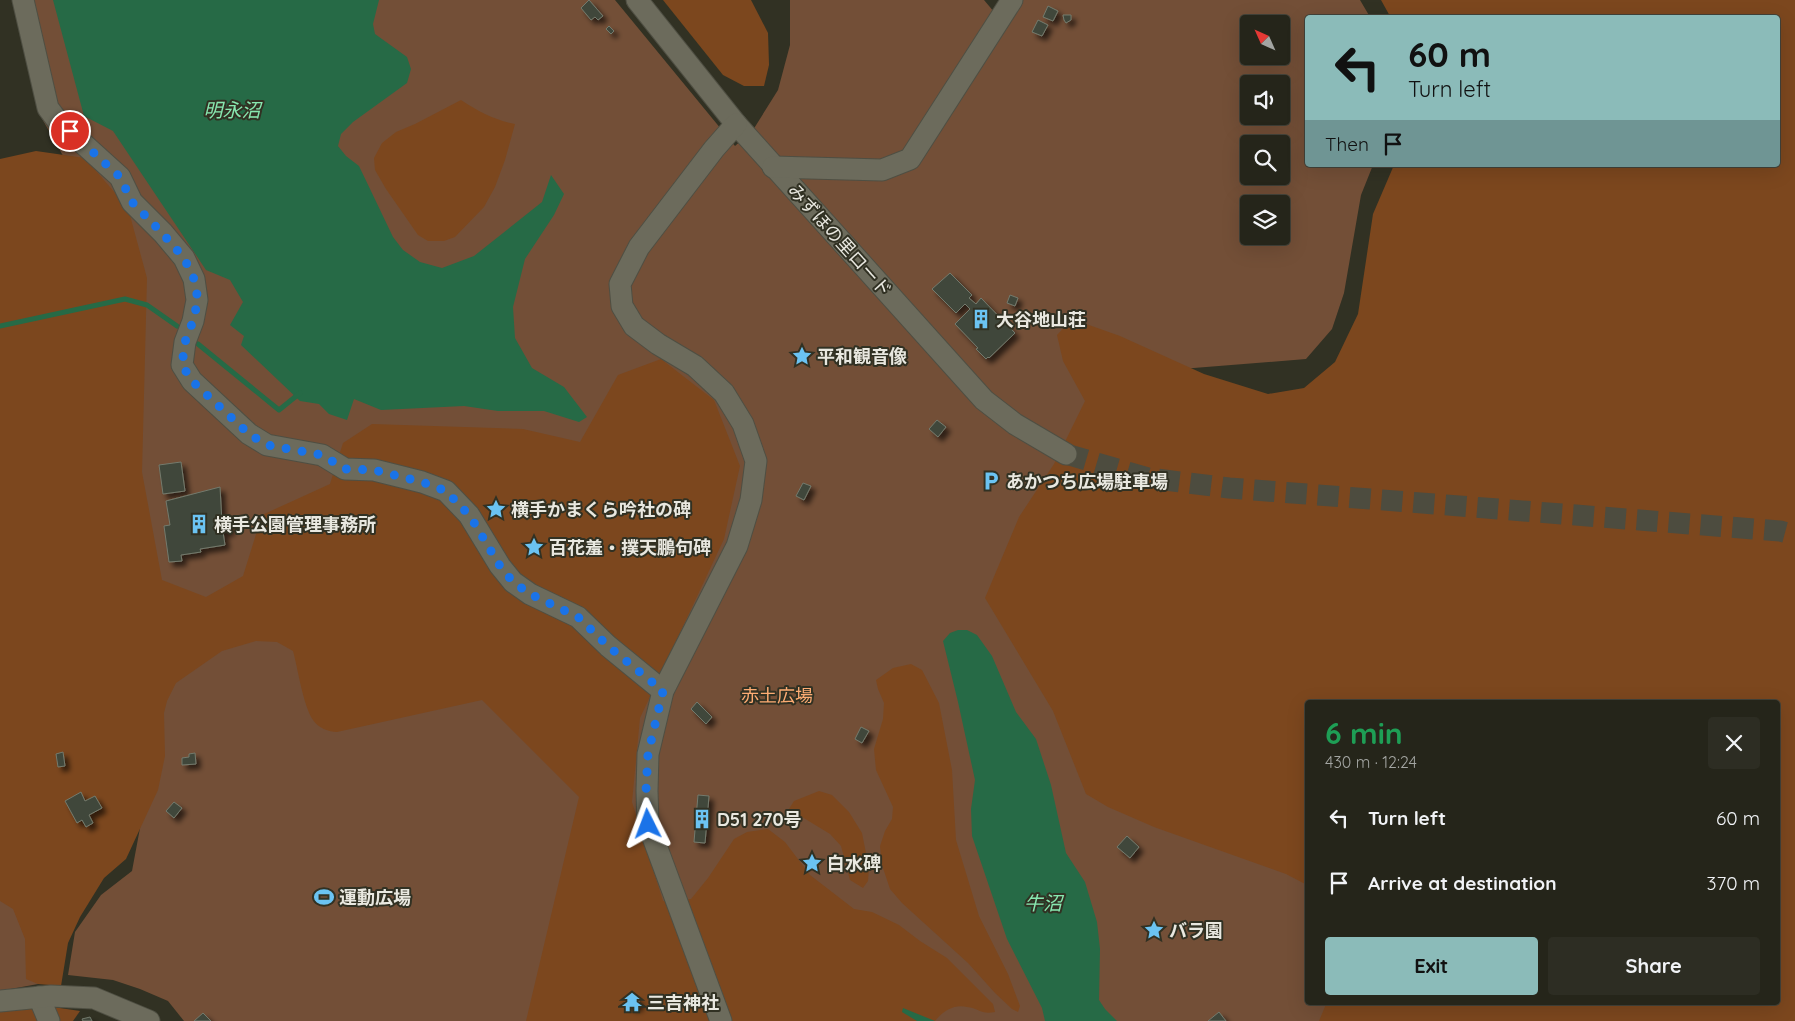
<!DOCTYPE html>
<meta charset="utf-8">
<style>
:root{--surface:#25251a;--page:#2d2d23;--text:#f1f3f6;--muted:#a3a5a2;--line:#424239;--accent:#8bbbb9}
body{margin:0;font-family:Quicksand,"Noto Sans JP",sans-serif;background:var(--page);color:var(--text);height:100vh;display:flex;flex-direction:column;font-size:19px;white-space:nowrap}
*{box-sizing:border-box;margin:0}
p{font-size:16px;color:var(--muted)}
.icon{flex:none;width:28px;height:28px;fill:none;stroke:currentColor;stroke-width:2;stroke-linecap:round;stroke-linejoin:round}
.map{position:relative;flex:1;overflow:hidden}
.panel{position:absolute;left:1305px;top:700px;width:475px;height:305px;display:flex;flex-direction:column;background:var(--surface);border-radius:5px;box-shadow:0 5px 20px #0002,0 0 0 1px var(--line)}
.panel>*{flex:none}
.hud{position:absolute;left:1305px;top:15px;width:475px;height:152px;border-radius:5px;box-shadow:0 5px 20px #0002,0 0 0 1px var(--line);background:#8bbbb9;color:#111;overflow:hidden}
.needle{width:32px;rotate:315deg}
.fabs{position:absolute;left:1240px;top:15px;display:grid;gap:10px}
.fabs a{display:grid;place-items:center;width:50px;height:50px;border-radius:5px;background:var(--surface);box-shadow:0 5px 20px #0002,0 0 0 1px var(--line);font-size:25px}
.pin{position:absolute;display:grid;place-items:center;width:42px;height:42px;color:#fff;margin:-21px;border:2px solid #fff;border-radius:50%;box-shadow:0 1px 5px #0007}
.me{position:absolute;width:55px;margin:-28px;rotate:357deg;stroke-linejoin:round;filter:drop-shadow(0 0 4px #0008)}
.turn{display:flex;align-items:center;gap:18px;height:105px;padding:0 20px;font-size:22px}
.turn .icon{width:65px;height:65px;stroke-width:2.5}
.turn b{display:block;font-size:35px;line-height:42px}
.then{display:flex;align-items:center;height:48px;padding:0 20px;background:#0003;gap:10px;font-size:19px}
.round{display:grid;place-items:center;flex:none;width:52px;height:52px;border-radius:5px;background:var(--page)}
.summary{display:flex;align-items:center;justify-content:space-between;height:85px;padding:0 20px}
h1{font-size:30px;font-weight:800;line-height:38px;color:#1e9e55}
.primary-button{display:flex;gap:10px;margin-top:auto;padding:10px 20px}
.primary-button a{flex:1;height:58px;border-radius:5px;background:var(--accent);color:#111;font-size:20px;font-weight:800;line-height:58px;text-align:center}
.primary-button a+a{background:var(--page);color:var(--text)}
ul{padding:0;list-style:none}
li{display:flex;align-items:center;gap:15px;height:65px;padding:0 20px}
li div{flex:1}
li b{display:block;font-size:19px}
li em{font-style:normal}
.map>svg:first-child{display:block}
</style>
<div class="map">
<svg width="1795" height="1021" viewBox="0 0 1795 1021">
<defs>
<filter id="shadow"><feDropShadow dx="4.5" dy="4.5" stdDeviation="2.5" flood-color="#0009"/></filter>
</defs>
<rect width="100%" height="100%" fill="#313123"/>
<g fill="#734f37" fill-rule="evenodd">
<path d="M13,0H615L735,146L753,130L778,90L790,45V0H984L1005,25L1019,0H1360L1370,17L1308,18V165H1373L1361,195L1344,293L1332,329L1306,359L1131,373L1795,551V1021H184L168,1001L140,989L113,980L68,975L75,932L101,895L132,871L143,812L84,193L40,115ZM1249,24H1281V56H1249ZM1249,84H1281V116H1249ZM1249,144H1281V176H1249ZM1249,204H1281V236H1249ZM1308,702H1778V1002H1308Z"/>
<polygon points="7,799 28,898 38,984 0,991 0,800"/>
</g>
<g fill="#7c471e">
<polygon points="663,0 751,0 768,33 769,65 764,86 744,86 723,75"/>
<polygon points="1381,0 1795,0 1795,1021 1319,1021 1327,1002 1778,1002 1778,702 1308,702 1307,885 1286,874 1154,827 1108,807 1086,794 1053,711 985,598 1019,517 1054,464 1085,401 1063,361 1057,335 1072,319 1120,336 1204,374 1268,394 1304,388 1335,362 1358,314 1373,214 1394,165 1778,165 1778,18 1391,18"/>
<path d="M461,100C479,112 495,120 515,124L505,160L495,187L484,207L455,237L444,241H428L418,235L386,189L375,170L374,158L382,143L396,132L415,124Z"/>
<path d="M36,151L85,158L128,208L147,278L142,472L162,580L206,597L243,576L262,515L330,484L343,443L372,424L523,429L580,442L618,375L661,359L714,400L740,466L724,539L640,718L632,802L663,901L691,899L708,878L734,839L747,832L768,829L785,842L810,875L854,909L872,912L899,925L920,941L947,958L993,1004L995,1012C981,1015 979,1008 967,1007C954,1004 943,1011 935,1021H526L579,797L482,700L337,732C329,732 318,728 313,720C303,705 298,669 293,651L277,642L256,641L222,651L176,683L167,701L164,713L165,756L158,790L126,859L104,878L80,917L68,943L61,986L38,984L26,979L25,939L13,909L0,901V159Z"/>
<polygon points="911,664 922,670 939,703 952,770 956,840 979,916 1008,974 1020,1006 1018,1012 1012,1009 995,993 968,963 902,903 890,889 882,865 880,846 885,831 892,819 893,807 876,770 874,749 883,719 884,703 878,689 876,680 893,668"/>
<polygon points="819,791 832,795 849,812 862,833 869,868 868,881 863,888 850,880 841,846 830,834 789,809 794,801"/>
<polygon points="53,1007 80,1011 73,1021 0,1021 0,1011"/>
</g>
<g fill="#266a46">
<polygon points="53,0 379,0 373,24 375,34 407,57 411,69 407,83 353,122 341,134 338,146 346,156 359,166 393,237 403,250 420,262 442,268 474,256 542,202 551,175 564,194 554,215 525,259 513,307 515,338 532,368 564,387 587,417 579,422 544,411 498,411 464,406 381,410 354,399 347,420 329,414 319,404 300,401 241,345 244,336 230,325 243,302 230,280 206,270 113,131 84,116"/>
<polygon points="958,630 967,630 977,635 992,656 1016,712 1036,739 1051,785 1066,853 1085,882 1097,922 1100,949 1099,1000 1105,1009 1117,1021 1045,1021 1042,1008 1007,939 972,836 971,809 975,780 958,702 943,641 950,633"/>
<polygon points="903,1008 935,1021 917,1021 902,1012"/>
</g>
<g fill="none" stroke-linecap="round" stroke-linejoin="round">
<g stroke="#266a46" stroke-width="5">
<polyline points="0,326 125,299 147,305 177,326"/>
<polyline points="198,344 279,410 300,393"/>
</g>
</g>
<g fill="#40473a" stroke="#737a6d" filter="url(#shadow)">
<polygon points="589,0 603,16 598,20 595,17 591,20 581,8"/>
<polygon points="1048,6 1058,11 1053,21 1043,17"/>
<polygon points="1063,15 1071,15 1071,20 1066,23 1064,20"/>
<polygon points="1038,20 1048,25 1042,36 1032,32"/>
<polygon points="609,26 614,31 611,34 606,29"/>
<polygon points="950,273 972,295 969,298 976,304 981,298 1015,333 989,358 988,357 986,359 976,349 978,348 955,324 970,309 965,304 956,313 932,289"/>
<polygon points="1010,295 1018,298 1015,306 1007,303"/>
<polygon points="937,420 946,427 938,437 929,429"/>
<polygon points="181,462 185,491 163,494 159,465"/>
<polygon points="803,483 811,486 804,500 796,496"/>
<polygon points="220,487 222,523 229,522 230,531 223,532 225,545 200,549 201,552 181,555 182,561 169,562 164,526 170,525 166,501"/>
<polygon points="697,702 712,717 706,724 691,709"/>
<polygon points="861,727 869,731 862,743 855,739"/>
<polygon points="63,752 65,766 58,767 56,754"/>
<polygon points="195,753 196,764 182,765 182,758 189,757 189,754"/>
<polygon points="81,792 85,801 95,796 102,808 89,815 93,823 86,827 82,820 77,823 65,801"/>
<polygon points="698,795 709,796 705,843 694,842"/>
<polygon points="174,802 182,808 174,818 166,811"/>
<polygon points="1127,836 1139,847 1130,858 1117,847"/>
<polygon points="631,996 637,997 636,1000 639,1000 638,1007 634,1006 634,1008 626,1004 627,997 631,998"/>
<polygon points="1219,1012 1226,1021 1208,1021"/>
<polygon points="203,1013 211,1021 194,1021"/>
<polygon points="90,1017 92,1021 83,1021 82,1019"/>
</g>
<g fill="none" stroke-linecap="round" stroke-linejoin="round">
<polyline stroke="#4d4c3f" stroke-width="21" stroke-dasharray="21 11" stroke-linecap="butt" points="1066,454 1148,478 1229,488 1780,531 1795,535"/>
<defs>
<g id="minor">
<polyline points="23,0 48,108 57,120 120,177 132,202 163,233 184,258 194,279 197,300 193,321 185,342 182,365 192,381 249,434 267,445 322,455 345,469 374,470 422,482 446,491 469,515 500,566 513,582 530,594 578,617 608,646 663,691"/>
<polyline points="637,0 736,124 984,400 1015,424 1066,454"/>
<polyline points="773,167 882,170 910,159 1012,0"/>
<polyline points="39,997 49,1021"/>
<polyline points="0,1001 51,996 94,998 149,1021"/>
<polyline points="721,1021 648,824 647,791 648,754 663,691 737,546 751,500 756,461 743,424 724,393 695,366 658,344 634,326 622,306 620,284 639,247 714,149 736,124"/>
</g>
</defs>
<use href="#minor" stroke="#4f4f43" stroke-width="23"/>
<use href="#minor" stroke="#6c6b5c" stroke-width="21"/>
</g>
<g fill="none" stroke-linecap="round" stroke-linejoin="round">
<polyline stroke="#1a73e8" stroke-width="9" stroke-dasharray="0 16.2" points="70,131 120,177 132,202 163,234 184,258 194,279 198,300 193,321 185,342 182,365 192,381 249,434 267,445 322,455 345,469 374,470 422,482 446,491 470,516 500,566 513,582 530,594 578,617 608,646 663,691 648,754 646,791 648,824"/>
</g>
<defs>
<symbol id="building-bare" viewBox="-9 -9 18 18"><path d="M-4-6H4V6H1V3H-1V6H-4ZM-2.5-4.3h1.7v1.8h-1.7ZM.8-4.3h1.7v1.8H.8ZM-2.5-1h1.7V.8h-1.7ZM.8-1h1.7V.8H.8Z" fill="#6bc3f2" stroke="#313123" stroke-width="2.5" paint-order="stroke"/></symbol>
<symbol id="sight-bare" viewBox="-9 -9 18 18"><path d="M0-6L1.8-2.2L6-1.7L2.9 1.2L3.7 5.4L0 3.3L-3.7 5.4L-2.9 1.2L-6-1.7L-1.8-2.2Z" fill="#6bc3f2" stroke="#313123" stroke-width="2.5" paint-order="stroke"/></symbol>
<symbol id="parking-bare" viewBox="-9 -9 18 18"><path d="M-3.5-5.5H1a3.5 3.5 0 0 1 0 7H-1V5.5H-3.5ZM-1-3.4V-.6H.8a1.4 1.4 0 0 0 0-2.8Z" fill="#6bc3f2" stroke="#313123" stroke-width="2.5" paint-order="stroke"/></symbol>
<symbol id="stadium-bare" viewBox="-9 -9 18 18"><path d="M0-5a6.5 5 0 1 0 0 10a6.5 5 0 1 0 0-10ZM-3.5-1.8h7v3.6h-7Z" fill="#6bc3f2" stroke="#313123" stroke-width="2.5" paint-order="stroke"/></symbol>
<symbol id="temple-bare" viewBox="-9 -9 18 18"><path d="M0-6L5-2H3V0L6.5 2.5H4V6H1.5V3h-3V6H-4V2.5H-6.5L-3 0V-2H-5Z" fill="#6bc3f2" stroke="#313123" stroke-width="2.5" paint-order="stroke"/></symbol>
</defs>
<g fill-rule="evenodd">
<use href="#building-bare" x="967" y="305" width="28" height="28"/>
<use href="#sight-bare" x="788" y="342" width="28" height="28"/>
<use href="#parking-bare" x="977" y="467" width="28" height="28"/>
<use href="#sight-bare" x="482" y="495" width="28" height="28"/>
<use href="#building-bare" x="185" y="510" width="28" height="28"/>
<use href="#sight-bare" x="520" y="533" width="28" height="28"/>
<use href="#building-bare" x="688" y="805" width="28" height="28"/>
<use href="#sight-bare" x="798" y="849" width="28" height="28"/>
<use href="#stadium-bare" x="310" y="883" width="28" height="28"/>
<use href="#sight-bare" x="1140" y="916" width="28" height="28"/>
<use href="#temple-bare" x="618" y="988" width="28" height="28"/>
</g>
<g text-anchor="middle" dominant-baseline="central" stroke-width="4" stroke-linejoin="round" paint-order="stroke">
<g font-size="18" fill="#e9e8e0" stroke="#313123">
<text transform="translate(840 240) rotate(48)">みずほの里ロード</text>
</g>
<g font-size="18" font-weight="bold" fill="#e9e8e0" stroke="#313123" text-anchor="start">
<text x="996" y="319">大谷地山荘</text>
<text x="817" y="356">平和観音像</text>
<text x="1006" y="481">あかつち広場駐車場</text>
<text x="511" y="509">横手かまくら吟社の碑</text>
<text x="214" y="524">横手公園管理事務所</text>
<text x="549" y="547">百花羞・撲天鵬句碑</text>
<text x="717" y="819">D51 270号</text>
<text x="827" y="863">白水碑</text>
<text x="339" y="897">運動広場</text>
<text x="1169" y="930">バラ園</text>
<text x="647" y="1002">三吉神社</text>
</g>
<g font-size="18" fill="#fdac73" stroke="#313123">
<text x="777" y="695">赤土広場</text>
</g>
<g font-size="19" font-style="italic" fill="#88e8b0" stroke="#313123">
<text x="232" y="110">明永沼</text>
<text x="1043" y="903">牛沼</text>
</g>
</g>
</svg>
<div class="fabs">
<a><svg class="needle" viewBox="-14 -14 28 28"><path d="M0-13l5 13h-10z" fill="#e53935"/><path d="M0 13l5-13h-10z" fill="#a3a5a2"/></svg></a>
<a><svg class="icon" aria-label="sound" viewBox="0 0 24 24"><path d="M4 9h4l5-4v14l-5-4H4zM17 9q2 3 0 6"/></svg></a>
<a><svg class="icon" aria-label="search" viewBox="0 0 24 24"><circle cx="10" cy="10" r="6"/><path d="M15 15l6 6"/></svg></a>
<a><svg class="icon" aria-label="layers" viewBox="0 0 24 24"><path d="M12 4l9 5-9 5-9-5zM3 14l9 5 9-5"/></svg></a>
</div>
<div class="pin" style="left:70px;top:131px;background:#d93025"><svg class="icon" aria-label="arrive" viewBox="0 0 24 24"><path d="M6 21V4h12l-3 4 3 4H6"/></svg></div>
<svg class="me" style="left:648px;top:824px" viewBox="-20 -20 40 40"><path d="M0-17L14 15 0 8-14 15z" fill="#1a73e8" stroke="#fff" stroke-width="4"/></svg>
<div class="hud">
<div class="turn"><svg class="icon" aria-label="left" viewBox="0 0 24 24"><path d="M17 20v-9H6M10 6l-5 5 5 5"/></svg><div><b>60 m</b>Turn left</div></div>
<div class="then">Then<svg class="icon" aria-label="arrive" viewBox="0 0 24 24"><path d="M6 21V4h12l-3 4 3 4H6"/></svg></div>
</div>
<section class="panel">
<div class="summary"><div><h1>6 min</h1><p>430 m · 12:24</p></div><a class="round"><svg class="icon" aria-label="close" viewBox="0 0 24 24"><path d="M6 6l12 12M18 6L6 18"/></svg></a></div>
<ul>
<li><svg class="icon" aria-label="left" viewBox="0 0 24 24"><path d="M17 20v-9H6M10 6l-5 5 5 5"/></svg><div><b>Turn left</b></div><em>60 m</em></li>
<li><svg class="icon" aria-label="arrive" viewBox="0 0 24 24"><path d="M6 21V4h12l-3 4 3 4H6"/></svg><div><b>Arrive at destination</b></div><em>370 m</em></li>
</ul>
<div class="primary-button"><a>Exit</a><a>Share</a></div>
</section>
</div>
